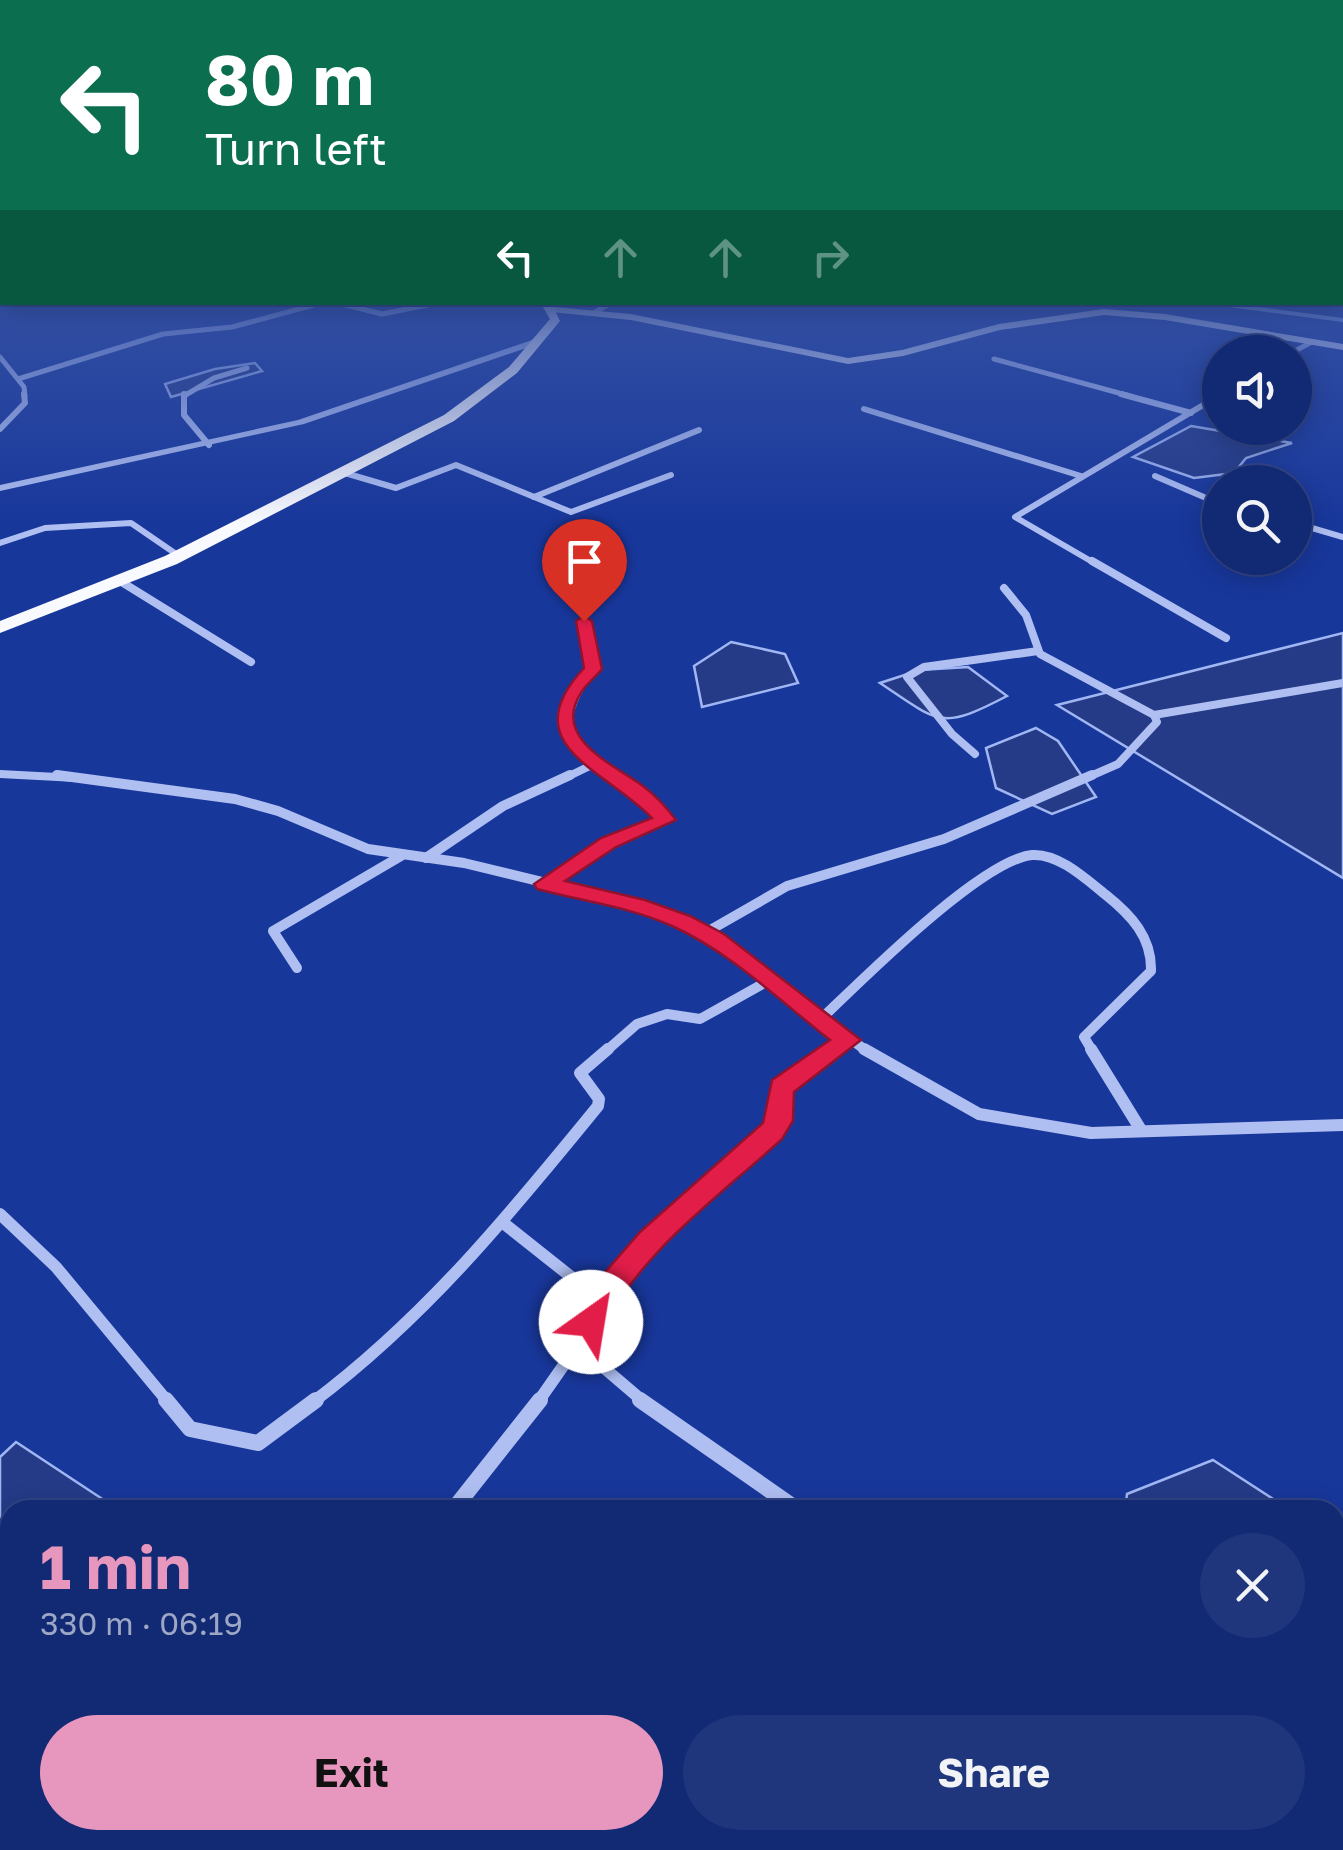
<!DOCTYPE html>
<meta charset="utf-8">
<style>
:root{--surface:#122974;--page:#1f357c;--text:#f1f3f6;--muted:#9ca6c5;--line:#314586;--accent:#e797bd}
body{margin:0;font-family:"Golos Text",sans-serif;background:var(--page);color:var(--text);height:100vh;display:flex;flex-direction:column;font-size:38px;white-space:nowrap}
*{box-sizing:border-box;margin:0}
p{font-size:32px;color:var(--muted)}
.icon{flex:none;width:55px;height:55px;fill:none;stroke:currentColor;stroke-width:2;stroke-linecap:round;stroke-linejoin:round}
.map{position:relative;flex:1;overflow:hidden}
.panel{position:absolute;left:0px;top:1500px;width:1345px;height:350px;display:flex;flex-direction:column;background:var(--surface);border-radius:30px 30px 0 0;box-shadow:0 5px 25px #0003,0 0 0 2px var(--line)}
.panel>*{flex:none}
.banner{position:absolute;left:0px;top:0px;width:1345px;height:305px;box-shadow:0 5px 25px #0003,0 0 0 2px var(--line);background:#0b6e4f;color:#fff;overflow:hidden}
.controls{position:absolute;left:1202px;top:335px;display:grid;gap:20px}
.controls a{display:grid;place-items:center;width:110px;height:110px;border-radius:50%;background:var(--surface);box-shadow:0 5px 25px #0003,0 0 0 2px var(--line);font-size:50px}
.pin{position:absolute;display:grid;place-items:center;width:85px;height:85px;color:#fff;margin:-102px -42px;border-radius:50% 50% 50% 0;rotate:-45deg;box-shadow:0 0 10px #0007}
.pin .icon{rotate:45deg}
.me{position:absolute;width:110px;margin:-55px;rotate:32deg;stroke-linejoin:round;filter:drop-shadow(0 0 8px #0008)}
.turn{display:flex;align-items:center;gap:35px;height:210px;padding:0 40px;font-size:45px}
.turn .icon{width:130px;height:130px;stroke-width:2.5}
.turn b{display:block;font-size:70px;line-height:85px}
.lanes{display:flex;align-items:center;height:95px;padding:0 40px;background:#0003;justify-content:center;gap:50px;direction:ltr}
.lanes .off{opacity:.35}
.round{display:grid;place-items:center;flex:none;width:105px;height:105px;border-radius:52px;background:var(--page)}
.overview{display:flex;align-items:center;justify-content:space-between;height:170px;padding:0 40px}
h1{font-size:60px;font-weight:700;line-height:75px;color:var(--accent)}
.action{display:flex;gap:20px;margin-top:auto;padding:20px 40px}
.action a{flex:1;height:115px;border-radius:60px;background:var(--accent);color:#111;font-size:40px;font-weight:700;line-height:115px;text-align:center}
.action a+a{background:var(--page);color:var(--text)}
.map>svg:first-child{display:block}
</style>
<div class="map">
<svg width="1343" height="1850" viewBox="0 0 1343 1850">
<rect width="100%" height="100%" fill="#18379b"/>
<g fill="#253b88" stroke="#a1b7f4" stroke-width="2.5">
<polygon points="255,363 262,371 171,397 165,384 215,369"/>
<polygon points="1191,426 1292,443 1246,458 1234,473 1194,478 1133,457"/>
<polygon points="1343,633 1343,878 1057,705"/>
<polygon points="731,642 785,654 798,683 702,707 694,666"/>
<path d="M968,667L1007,696C940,731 940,723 880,683L920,670Z"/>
<polygon points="1036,728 1058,741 1096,797 1052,814 996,788 986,748"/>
<polygon points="16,1442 119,1510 10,1510 10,1840 20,1840 11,1850 0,1850 0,1457"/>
<polygon points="1213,1460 1290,1510 1125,1510 1127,1494"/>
</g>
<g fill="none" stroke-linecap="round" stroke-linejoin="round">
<polyline stroke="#a1b7f4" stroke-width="4" points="1206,302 1343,320"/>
<g stroke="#afbff2" stroke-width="5">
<polyline points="334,302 382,314 443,302"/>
<polyline points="500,302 533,302"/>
<polyline points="595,312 613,302"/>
<polyline points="1293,352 1310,343"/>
<polyline points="0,357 24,387 25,396"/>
<polyline points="994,359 1130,396"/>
<polyline points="18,379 163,334 232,327 325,302"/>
<polyline points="184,396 214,378 247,368"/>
</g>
<g stroke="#afbff2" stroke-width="6">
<polyline points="184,394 184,415 209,445"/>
<polyline points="1121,394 1191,413"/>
<polyline points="864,409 1081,476"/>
<polyline points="0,429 25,403 24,394"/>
<polyline points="345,473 396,488 456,465 571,512 671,475"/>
<polyline points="1155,476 1220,504"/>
<polyline points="534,497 699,430"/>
<polyline points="1295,523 1343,537"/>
<polyline points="0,543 45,528 131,523 179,556"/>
<polyline points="1096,564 1015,517 1220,395"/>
</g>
<g stroke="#afbff2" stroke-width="8">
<polyline points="1092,561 1226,638"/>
<polyline points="120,581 251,662"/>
<polyline points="1004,588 1026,615 1040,654 1154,715 1157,722 1118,764 1086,778"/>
<path d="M584,621L593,669C555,721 563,742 615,778"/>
<polyline points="1154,715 1343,683"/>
<polyline points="975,754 952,734 907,677 924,667 1038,651"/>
<polyline points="0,774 76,778"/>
<polyline points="565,778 594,764"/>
</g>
<g stroke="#afbff2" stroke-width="10">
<polyline points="57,775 235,799 278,811 368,849 464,863 645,907 716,939 868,1052"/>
<polyline points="426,858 503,806 570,775"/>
<polyline points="545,884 609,843 666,819 612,775"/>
<polyline points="705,933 787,886 944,839 1092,775"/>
<polyline points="297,968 273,931 401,856"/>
<path d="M820,1020C860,982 981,860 1032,855C1059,853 1087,880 1106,895C1131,915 1152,937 1151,971L1084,1037L1093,1052"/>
<polyline points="605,1052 637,1024 667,1014 700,1019 768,981"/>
<polyline points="832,1052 848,1040"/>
</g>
<g stroke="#afbff2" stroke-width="12">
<polyline points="864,1049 979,1114 1091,1133 1343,1125"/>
<polyline points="1091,1049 1141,1130"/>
<polyline points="0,1214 56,1267 168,1402"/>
<polyline points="502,1222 594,1295 597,1302 582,1339 596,1361 644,1402"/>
<polyline points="597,1304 650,1241 773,1131 780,1121 781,1087 835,1049"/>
<path d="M313,1402C425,1318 510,1214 598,1106L599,1099L580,1073L608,1049"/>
<polyline points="538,1402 582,1339"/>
</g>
<g stroke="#afbff2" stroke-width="16">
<polyline points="166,1400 190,1429 258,1443 316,1400"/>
<polyline points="640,1400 798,1510"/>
<polyline points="453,1510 540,1400"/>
<polyline points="1032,1840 1043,1850"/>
<polyline points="77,1850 86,1840"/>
<polyline points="953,1850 957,1840"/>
</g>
<polygon fill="#afbff2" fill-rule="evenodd" points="538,338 541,343 304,424 0,491 0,485 298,420"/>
<polygon fill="#dde4fc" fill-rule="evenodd" points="554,307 631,314 848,358 902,350 999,324 1104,309 1165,314 1343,344 1343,350 1165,320 1104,315 1000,330 903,356 848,364 631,320 551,312"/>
<polygon fill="#f9faff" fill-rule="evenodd" points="540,302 551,302 560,321 517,373 454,421 177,564 0,633 0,621 165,556 444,415 509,367 550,319"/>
</g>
<linearGradient id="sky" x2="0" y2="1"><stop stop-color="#0d1e55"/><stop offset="0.51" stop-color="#3753a4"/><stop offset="1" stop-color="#3753a4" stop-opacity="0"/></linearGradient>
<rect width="1343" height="524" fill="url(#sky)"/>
<path fill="#e11d48" stroke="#92132f" stroke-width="2.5" d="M584,616L592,621L602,669C596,677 586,684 581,693C551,739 615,765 643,786C655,795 667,808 676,820L616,847L565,881L645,900L690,916L724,934L861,1040L794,1092L793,1121L782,1139C720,1196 637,1254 602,1332L591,1336L580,1332L576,1322L586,1294L640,1232L763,1123L772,1080L830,1040C780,1001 730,952 672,926C630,907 582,901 537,889L534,884L601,838L652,818C605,769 512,745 584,668L576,621Z"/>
</svg>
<div class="controls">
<a><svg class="icon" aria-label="sound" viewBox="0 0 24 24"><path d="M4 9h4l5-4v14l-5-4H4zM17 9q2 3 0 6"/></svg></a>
<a><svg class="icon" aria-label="search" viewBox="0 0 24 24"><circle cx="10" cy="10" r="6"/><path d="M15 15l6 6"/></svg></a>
</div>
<div class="pin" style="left:584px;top:621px;background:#d93025"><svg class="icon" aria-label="arrive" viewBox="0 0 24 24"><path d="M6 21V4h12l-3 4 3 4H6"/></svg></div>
<svg class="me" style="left:591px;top:1322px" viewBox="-20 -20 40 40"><circle r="19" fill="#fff"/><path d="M0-13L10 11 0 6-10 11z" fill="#e11d48"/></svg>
<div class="banner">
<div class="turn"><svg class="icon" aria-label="left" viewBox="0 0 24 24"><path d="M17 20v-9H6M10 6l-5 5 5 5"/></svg><div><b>80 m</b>Turn left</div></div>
<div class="lanes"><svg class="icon" aria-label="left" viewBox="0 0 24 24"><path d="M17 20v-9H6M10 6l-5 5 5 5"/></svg><svg class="icon off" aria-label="ahead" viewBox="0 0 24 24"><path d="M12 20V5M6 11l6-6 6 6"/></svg><svg class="icon off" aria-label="ahead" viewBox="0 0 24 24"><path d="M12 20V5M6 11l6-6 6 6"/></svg><svg class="icon off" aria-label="right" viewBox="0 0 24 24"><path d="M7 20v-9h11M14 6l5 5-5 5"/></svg></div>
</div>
<section class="panel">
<div class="overview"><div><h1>1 min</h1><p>330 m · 06:19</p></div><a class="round"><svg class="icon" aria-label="close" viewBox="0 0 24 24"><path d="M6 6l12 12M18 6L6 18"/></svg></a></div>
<div class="action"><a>Exit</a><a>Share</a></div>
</section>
</div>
